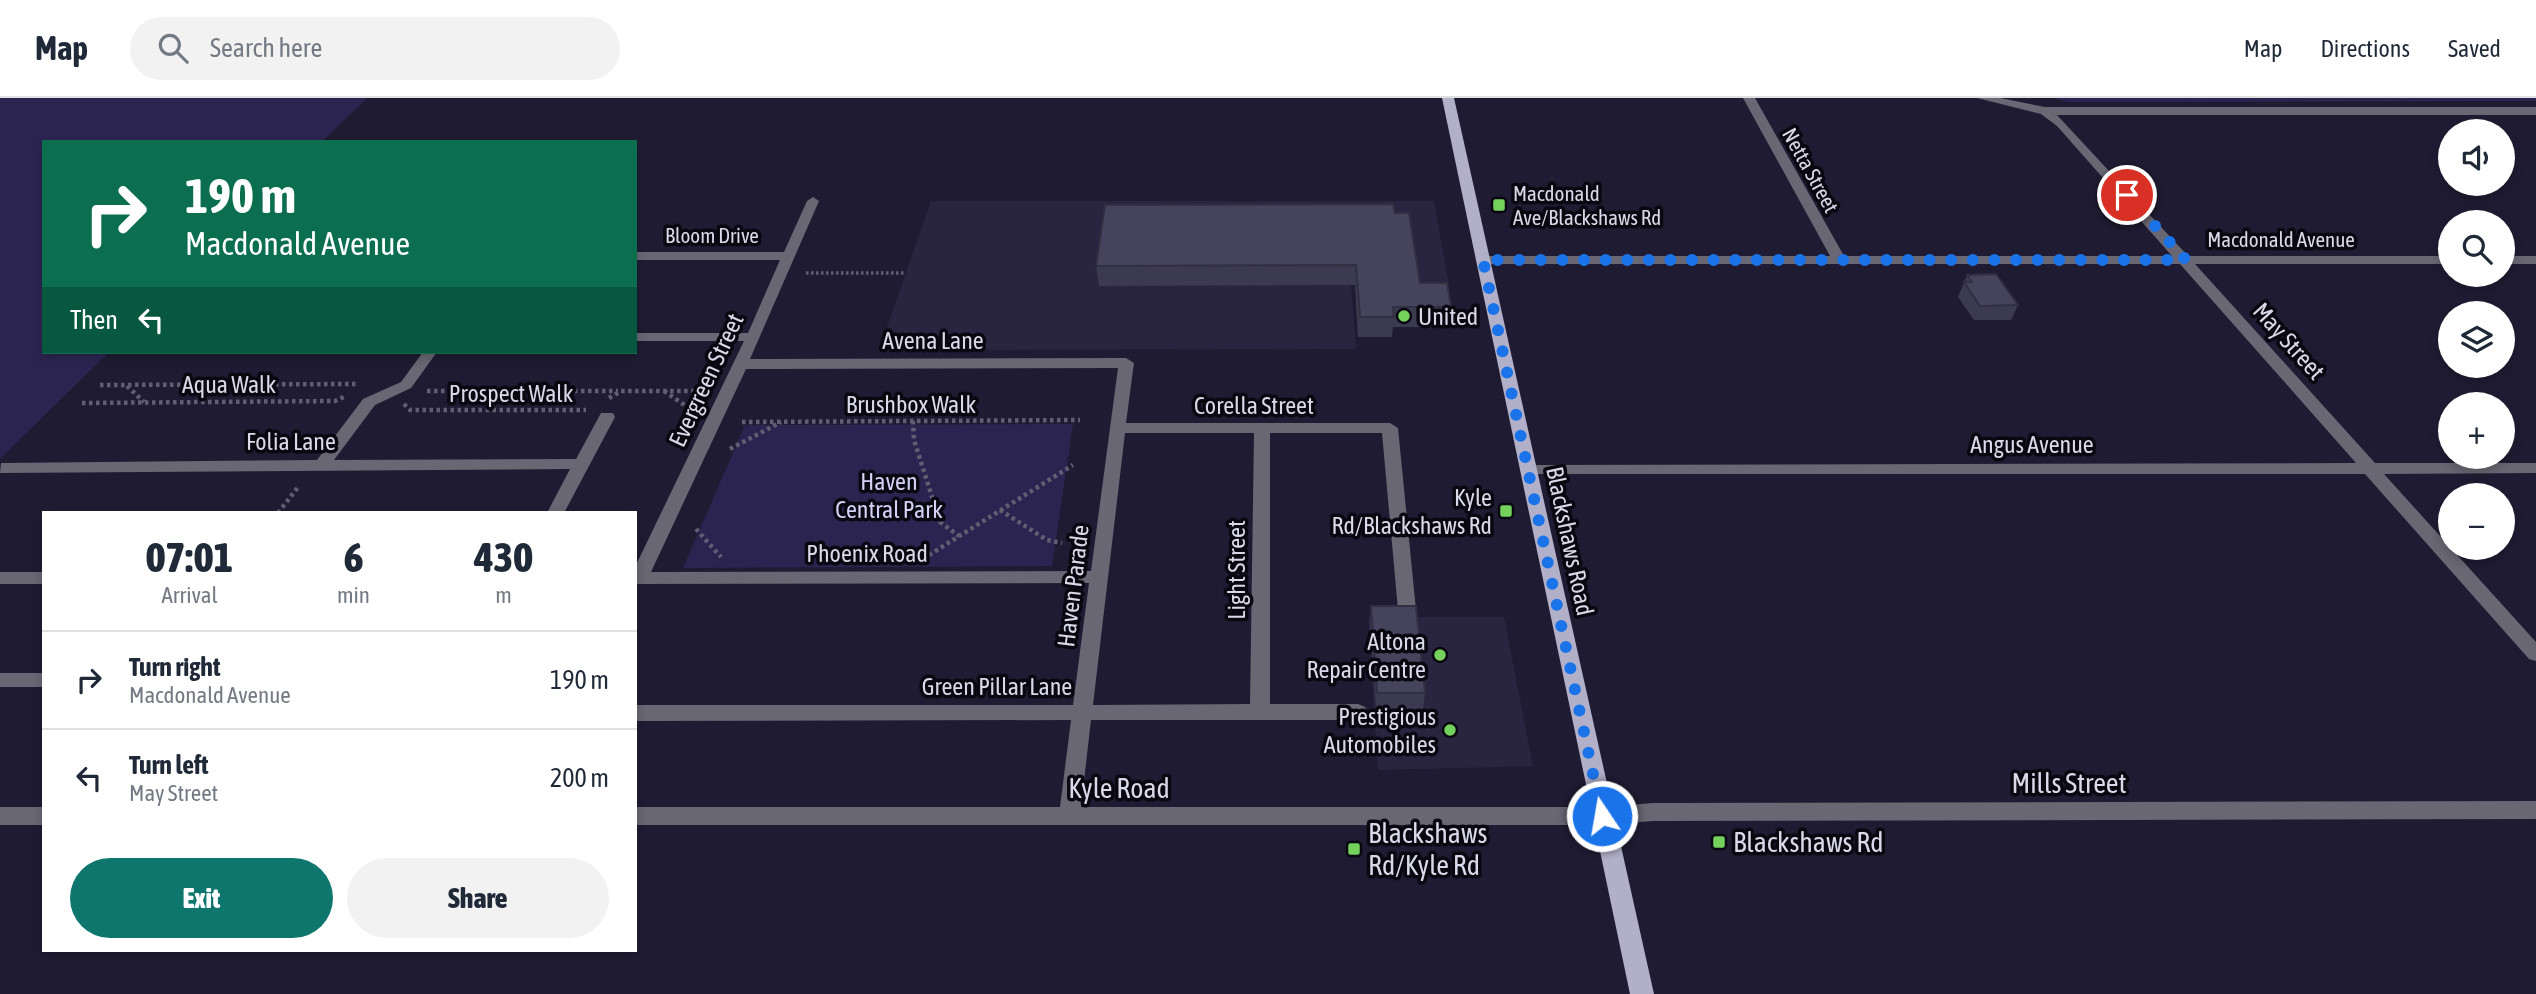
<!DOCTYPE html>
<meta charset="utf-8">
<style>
:root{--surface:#fff;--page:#f2f2f3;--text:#1f2937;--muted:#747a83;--line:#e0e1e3;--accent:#0f766e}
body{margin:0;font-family:"Asap Condensed",sans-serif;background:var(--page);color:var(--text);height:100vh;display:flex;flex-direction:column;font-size:26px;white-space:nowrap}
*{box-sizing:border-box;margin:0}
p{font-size:23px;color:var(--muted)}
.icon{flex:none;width:38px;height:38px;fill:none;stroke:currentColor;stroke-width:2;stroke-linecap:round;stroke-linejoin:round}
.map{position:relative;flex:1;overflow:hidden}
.side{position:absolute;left:42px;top:413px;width:595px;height:441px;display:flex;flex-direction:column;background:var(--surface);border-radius:0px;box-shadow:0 4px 10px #0003}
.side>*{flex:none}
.guide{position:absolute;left:42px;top:42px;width:595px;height:214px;border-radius:0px;box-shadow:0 4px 10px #0003;background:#0b6e4f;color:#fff;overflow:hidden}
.buttons{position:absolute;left:2438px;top:21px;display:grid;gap:14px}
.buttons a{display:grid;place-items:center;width:77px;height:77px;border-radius:50%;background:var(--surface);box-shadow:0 4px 10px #0003;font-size:35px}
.pin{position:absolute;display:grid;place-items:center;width:60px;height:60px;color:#fff;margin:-30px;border:4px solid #fff;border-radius:50%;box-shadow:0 2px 7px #0007}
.me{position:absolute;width:77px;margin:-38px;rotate:348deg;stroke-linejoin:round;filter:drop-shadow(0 0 5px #0008)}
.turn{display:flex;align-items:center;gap:24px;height:147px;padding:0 28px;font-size:32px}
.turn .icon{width:91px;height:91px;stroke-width:2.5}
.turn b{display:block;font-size:49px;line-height:60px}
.then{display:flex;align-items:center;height:66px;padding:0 28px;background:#0003;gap:14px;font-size:26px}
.eta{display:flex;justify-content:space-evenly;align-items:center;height:119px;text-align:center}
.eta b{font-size:42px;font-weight:800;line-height:49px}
.cta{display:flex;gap:14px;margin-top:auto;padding:14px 28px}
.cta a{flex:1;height:80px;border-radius:42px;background:var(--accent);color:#fff;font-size:28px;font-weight:800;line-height:80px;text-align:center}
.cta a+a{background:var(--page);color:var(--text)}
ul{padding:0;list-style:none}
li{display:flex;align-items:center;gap:21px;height:98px;padding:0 28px;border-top:2px solid var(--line)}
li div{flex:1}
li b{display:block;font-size:26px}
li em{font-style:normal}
header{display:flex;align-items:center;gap:42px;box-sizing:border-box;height:98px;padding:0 35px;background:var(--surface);border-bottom:2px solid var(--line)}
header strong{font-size:33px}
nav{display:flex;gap:38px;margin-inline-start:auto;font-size:24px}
.search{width:490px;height:63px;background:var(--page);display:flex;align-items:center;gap:18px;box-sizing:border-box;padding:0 24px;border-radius:38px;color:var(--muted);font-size:26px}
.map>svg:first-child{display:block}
</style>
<header>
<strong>Map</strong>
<div class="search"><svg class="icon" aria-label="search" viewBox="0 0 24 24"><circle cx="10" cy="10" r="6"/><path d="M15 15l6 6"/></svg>Search here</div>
<nav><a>Map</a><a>Directions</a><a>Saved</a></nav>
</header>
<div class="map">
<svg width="2536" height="896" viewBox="0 0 2536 896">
<rect width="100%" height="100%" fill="#1f1b32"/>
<g fill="#292440">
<polygon points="931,103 1434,103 1449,187 1351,187 1356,251 879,252"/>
<polygon points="1368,519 1504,519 1533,668 1378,672"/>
</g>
<g fill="#2c2450">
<polygon points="0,0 367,0 322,44 44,44 44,254 109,254 0,361"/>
<polygon points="2054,0 2536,0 2536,3 2069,4"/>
<polygon points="1073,326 1052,468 683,470 745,327"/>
</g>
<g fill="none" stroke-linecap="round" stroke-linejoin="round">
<polyline stroke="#615e73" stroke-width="3.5" stroke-dasharray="2.5 2.5" stroke-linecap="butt" points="806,175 906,175"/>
<g stroke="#615e73" stroke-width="4.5" stroke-dasharray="3.5 3.5" stroke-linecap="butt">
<polyline points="100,287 359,286"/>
<polyline points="127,288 144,304"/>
<polyline points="427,293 618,293"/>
<polyline points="664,293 692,312"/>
<polyline points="609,300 621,293 701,293"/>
<polyline points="82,305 335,303 346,298"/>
<polyline points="404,306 410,312 586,312"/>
<polyline points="913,323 914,342 940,424 959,438"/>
<polyline points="742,324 1080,322"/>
<polyline points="730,351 781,324"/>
<polyline points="1000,412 1047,442 1062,445"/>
<polyline points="278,415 299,388"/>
<polyline points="696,431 721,459"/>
<polyline points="929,457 1073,367"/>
</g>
<g fill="#686773" fill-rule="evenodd">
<polygon points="1743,0 1755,0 1844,158 2172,158 2057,28 2041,16 1977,0 2000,0 2045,9 2536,9 2536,17 2057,17 2188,158 2450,158 2450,166 2195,166 2375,365 2536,365 2536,375 2384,376 2536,544 2536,563 2529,561 2365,376 1522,376 1520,372 1528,367 2356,365 2180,166 1483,166 1476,162 1483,158 1830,158"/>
<path d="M813,99L819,103L750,261L1126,260L1134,265L1126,325H1390L1398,330L1416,512L1413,517H1401L1398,512L1382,335H1270V606H1358L1365,609L1368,614L1365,619L1358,622H1091L1081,709H1602L1653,705L2536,703V721L1653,723L1602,727H635V709H1060L1071,622L635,623V607H1073L1089,485L635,486V469L744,243H635V235H748L780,162H635V154H784L807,103ZM1118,270L1091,473L651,474L746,271ZM1125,335H1254L1250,606L1093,607Z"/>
<rect x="2502" y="158" width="34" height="8"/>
<polygon points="423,254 437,254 411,290 375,307 334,362 576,361 601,315 613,315 615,319 564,415 547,415 570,371 0,375 1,365 317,362 363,301 401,284"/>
<rect x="0" y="474" width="44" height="12"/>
<rect x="0" y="575" width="44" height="14"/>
<rect x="0" y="709" width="44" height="18"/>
</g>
<polygon fill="#b2b0c9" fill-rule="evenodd" points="1442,0 1454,0 1654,896 1630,896"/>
</g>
<g fill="#3c3a50">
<polygon points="1395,115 1420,185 1451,209 1449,229 1393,229 1392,239 1358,239 1355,187 1099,188 1096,168"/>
<polygon points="1967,177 2018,207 2011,222 1974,222 1958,199"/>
<polygon points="1371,508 1425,595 1423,611 1376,611 1370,524"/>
</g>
<g fill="#46435d" stroke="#312f41" stroke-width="2">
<polygon points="1393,106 1395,115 1409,115 1420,185 1447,185 1451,209 1393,209 1394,219 1360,219 1356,167 1096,168 1105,107"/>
<polygon points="1996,176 2018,207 1980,208 1964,184 1972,184 1967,177"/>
<polygon points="1371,508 1416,508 1425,595 1377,595"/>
</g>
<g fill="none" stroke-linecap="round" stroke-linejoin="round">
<polyline stroke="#1a73e8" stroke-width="12" stroke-dasharray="0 21.6" points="1602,718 1483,162 2186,162 2127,97"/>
</g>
<g fill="#74d25c" stroke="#090811" stroke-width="2.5">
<rect x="1492" y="100" width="14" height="14" rx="3.5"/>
<circle cx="1404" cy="218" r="7"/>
<rect x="1499" y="406" width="14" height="14" rx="3.5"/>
<circle cx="1440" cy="557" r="7"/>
<circle cx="1450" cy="632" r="7"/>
<rect x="1712" y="737" width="14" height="14" rx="3.5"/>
<rect x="1347" y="744" width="14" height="14" rx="3.5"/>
</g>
<g text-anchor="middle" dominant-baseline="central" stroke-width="7" stroke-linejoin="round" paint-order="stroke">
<g font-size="21" fill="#dad9e9" stroke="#090811">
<text transform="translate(1811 72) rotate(61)">Netta Street</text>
<text x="712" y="137">Bloom Drive</text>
<text x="2281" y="141">Macdonald Avenue</text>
</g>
<g font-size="21" fill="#dad9e9" stroke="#090811" text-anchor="start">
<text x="1513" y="95">Macdonald<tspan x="1513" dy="24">Ave/Blackshaws Rd</tspan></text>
</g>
<g font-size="24" fill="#dad9e9" stroke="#090811" text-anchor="end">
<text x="1418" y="218" text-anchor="start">United</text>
<text x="1492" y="399">Kyle<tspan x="1492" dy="28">Rd/Blackshaws Rd</tspan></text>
<text x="1426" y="543">Altona<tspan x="1426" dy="28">Repair Centre</tspan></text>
<text x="1436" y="618">Prestigious<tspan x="1436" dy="28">Automobiles</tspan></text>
</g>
<g font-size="24" fill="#dad9e9" stroke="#090811">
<text x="933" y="242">Avena Lane</text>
<text transform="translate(2289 243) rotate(48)">May Street</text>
<text transform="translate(706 282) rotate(-65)">Evergreen Street</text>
<text x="229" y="286">Aqua Walk</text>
<text x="511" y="295">Prospect Walk</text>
<text x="911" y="306">Brushbox Walk</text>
<text x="1254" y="307">Corella Street</text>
<text x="291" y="343">Folia Lane</text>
<text x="2032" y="346">Angus Avenue</text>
<text transform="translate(1570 443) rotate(78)">Blackshaws Road</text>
<text x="867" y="455">Phoenix Road</text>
<text transform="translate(1236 472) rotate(-90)">Light Street</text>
<text transform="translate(1073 488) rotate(-83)">Haven Parade</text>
<text x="997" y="588">Green Pillar Lane</text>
</g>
<g font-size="24" fill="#d4d1f6" stroke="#090811">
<text x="889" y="383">Haven<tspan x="889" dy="28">Central Park</tspan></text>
</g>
<g font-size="28" fill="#dad9e9" stroke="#090811">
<text x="2069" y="685">Mills Street</text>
<text x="1119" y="690">Kyle Road</text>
</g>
<g font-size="28" fill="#dad9e9" stroke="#090811" text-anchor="start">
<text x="1368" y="735">Blackshaws<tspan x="1368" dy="32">Rd/Kyle Rd</tspan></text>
<text x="1733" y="744">Blackshaws Rd</text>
</g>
</g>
</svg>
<div class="buttons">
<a><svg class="icon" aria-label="sound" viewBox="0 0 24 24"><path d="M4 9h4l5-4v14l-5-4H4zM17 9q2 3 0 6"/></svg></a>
<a><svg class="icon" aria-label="search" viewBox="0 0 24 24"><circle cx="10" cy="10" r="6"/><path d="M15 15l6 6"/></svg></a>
<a><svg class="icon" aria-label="layers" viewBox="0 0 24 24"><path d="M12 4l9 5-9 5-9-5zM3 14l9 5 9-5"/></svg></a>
<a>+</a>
<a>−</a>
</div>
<div class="pin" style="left:2127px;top:97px;background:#d93025"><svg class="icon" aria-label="arrive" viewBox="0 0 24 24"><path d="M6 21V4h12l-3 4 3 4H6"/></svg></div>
<svg class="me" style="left:1602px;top:718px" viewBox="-20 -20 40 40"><circle r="17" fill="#1a73e8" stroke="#fff" stroke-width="3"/><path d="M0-11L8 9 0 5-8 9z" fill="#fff"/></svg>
<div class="guide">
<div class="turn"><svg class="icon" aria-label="right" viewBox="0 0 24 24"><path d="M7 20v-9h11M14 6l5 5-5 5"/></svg><div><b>190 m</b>Macdonald Avenue</div></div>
<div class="then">Then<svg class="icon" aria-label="left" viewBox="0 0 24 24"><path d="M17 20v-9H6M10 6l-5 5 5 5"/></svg></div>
</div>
<section class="side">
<div class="eta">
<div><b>07:01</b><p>Arrival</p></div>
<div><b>6</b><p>min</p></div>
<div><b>430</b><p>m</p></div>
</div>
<ul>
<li><svg class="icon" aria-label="right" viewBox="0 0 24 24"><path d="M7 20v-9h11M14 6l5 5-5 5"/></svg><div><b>Turn right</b><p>Macdonald Avenue</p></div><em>190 m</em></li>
<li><svg class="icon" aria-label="left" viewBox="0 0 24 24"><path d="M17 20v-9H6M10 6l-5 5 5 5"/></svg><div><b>Turn left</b><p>May Street</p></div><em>200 m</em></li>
</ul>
<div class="cta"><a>Exit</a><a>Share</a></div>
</section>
</div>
